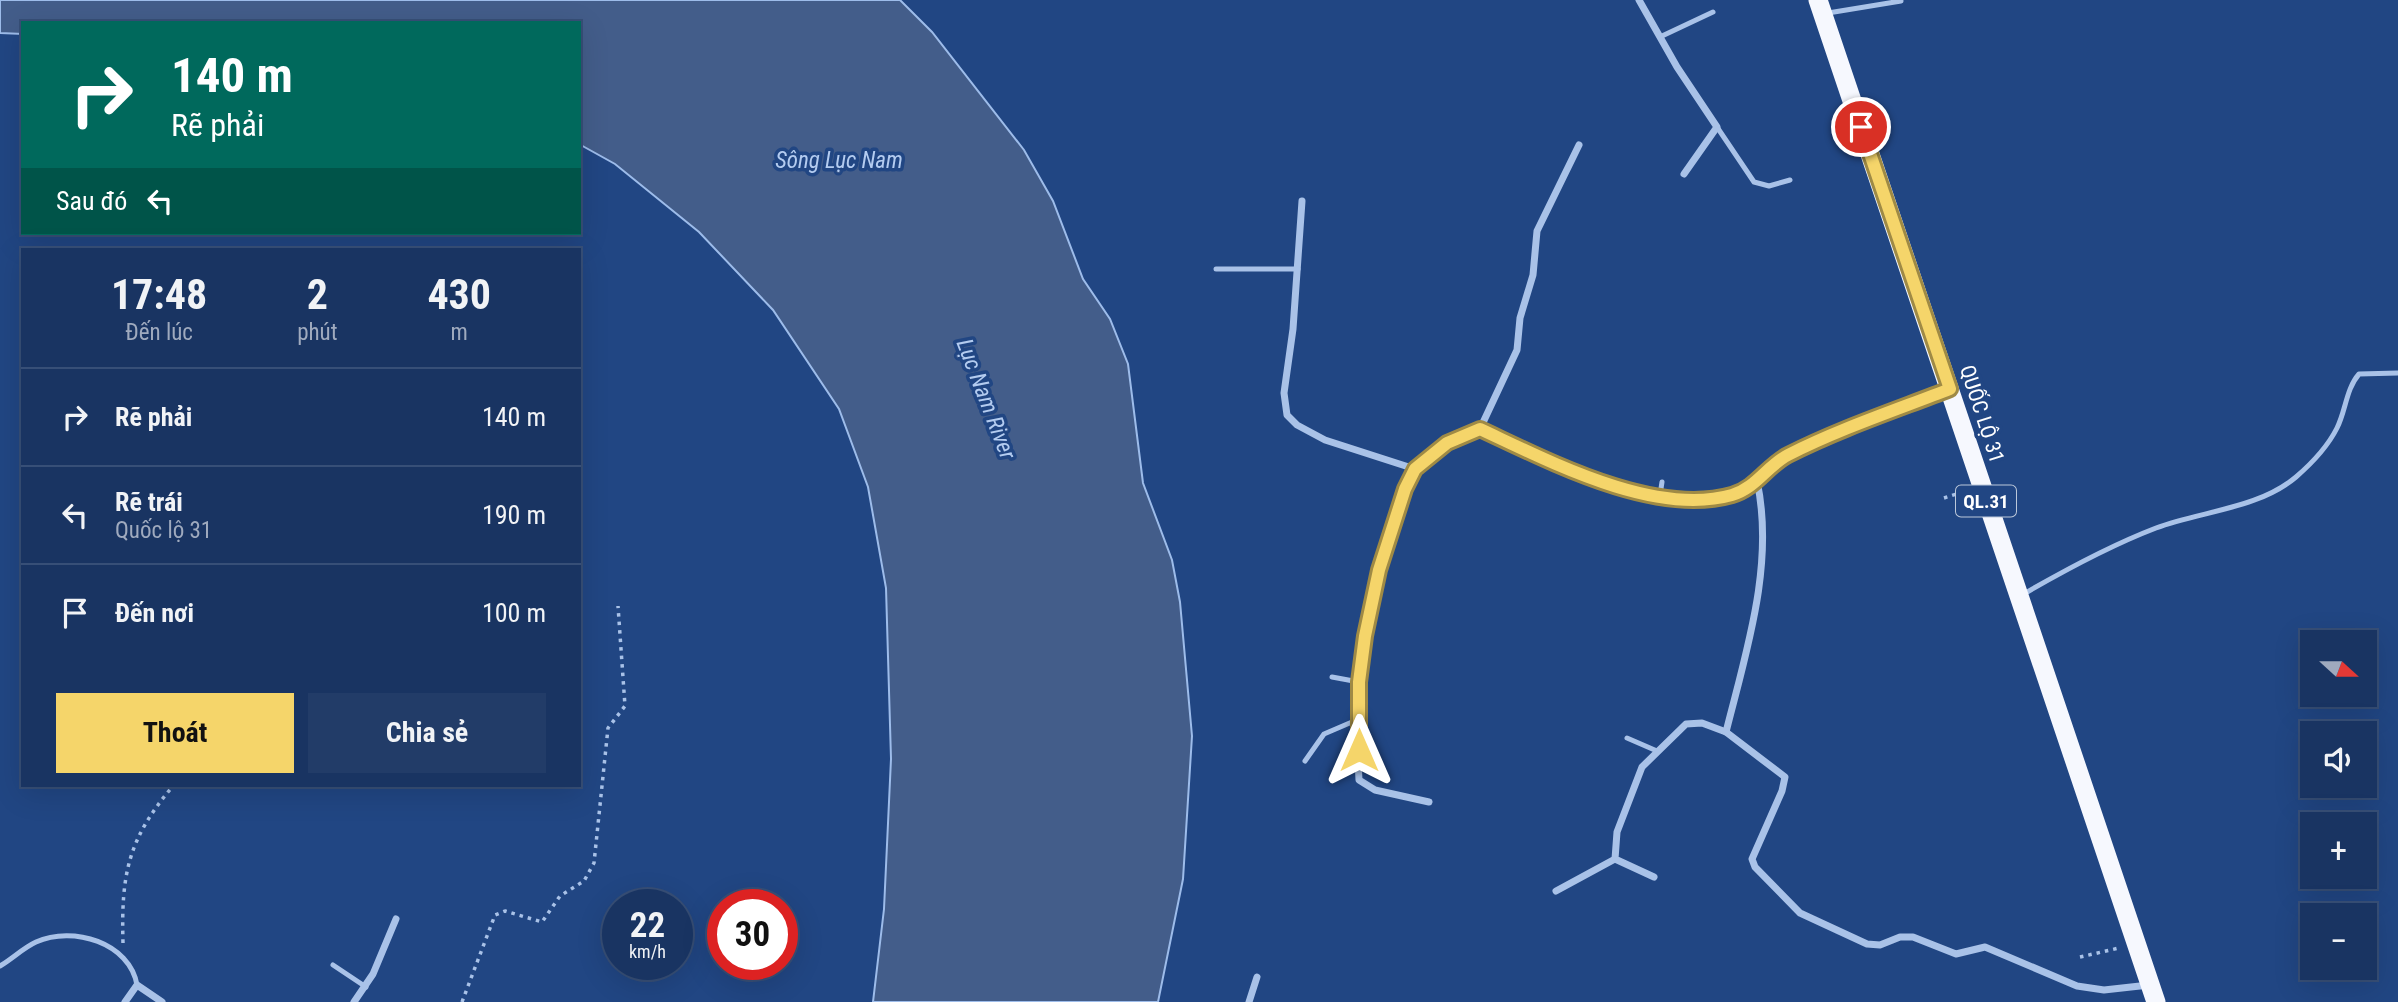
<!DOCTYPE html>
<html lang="vi">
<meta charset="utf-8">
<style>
:root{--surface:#193462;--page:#223c68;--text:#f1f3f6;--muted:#9faabe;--line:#374f77;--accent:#f5d56a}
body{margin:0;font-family:"Roboto Condensed",sans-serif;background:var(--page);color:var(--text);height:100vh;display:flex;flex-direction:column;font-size:26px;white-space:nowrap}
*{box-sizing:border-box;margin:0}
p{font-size:23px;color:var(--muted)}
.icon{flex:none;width:38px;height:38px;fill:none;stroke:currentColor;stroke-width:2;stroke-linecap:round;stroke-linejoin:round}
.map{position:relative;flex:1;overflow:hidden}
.details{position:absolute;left:21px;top:248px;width:560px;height:539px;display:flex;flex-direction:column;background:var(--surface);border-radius:0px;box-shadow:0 7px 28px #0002,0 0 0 2px var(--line)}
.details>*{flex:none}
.guide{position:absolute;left:21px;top:21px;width:560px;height:214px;border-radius:0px;box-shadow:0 7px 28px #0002,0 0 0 2px var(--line);background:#00695c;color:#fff;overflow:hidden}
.needle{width:46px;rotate:111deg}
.controls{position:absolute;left:2300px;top:630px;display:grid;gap:14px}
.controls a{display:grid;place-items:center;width:77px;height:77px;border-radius:0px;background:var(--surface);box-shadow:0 7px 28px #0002,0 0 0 2px var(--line);font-size:35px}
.speed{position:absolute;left:602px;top:889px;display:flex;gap:14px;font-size:35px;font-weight:700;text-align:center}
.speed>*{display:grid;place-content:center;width:91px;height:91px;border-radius:50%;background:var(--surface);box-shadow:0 7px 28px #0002,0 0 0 2px var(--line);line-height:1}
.speed small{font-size:18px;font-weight:400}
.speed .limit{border:10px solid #d22;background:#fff;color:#111}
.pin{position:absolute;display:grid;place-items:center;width:60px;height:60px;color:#fff;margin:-30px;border:4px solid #fff;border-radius:50%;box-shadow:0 2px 7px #0007}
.me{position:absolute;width:77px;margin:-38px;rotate:0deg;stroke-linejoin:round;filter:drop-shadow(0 0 5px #0008)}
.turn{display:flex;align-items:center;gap:24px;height:147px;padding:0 35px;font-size:32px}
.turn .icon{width:91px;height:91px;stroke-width:2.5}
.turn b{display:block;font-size:49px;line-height:60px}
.then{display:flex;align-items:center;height:66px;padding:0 35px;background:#0003;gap:14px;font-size:26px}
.eta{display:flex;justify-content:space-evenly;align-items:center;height:119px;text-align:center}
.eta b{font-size:42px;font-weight:700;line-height:49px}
.button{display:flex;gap:14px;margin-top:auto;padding:14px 35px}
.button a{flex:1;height:80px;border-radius:0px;background:var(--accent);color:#111;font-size:28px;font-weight:700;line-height:80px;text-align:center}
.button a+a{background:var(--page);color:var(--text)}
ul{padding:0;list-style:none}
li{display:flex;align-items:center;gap:21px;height:98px;padding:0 35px;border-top:2px solid var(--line)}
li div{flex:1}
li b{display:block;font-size:26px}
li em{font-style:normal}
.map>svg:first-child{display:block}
</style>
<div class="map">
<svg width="2398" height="1002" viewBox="0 0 2398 1002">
<rect width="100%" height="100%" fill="#214683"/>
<polygon fill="#435d8a" stroke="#9dbcea" stroke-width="2" points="0,0 900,0 932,32 1024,150 1053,201 1083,279 1110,319 1128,364 1143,483 1172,560 1180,602 1192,736 1183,879 1158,1002 873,1002 884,909 891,759 886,588 868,487 839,409 773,310 699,232 615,164 579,144 579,23 23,23 23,34 0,33"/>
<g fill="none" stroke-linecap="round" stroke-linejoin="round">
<g stroke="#a9c2e8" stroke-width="3.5" stroke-dasharray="3.5 5" stroke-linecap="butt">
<polyline points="1944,498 1966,491"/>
<path d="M123,943C121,874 128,839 173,786"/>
<polyline points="2080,957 2119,948"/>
<polyline points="462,1002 495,915 505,911 542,922 560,896 584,881 594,863 608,728 625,706 618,606"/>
</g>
<g stroke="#a9c2e8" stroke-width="5">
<polyline points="1828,13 1901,1"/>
<polyline points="1662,36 1713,12"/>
<polyline points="1717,127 1754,182 1769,186 1790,180"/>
<polyline points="1216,269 1298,269"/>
<polyline points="1660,495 1662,482"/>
<path d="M2022,595C2065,570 2109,546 2156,528C2201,511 2258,509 2296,477C2311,464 2328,446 2337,428C2346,410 2346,389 2359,374L2398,373"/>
<polyline points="1332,677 1359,682"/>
<polyline points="1627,738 1657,751"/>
<polyline points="1305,761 1324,734 1359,719"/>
<polyline points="333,965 366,987"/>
<path d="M0,966C12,959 23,948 36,942C73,925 130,943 137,985"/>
</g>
<g stroke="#a9c2e8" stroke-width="7">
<polyline points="1639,0 1677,67 1717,127 1684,174"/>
<polyline points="1302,201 1293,329 1284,393 1287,415 1297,425 1325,440 1415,469"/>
<polyline points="1480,429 1517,350 1520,318 1533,275 1537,231 1579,145"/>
<path d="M1757,481C1775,564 1746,652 1726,732L1785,777L1782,791L1752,859L1755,867L1800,913L1867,944L1880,945L1900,937H1913L1956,954L1985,947L2077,986L2104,990L2149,985"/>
<path d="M1429,802L1375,790L1359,780C1354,690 1365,600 1395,516C1401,501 1405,485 1414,472C1427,450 1458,438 1480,429C1549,462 1651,515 1730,495C1756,489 1767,464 1790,454C1842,430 1896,410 1949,389"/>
<polyline points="1654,877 1615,859 1617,832 1642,767 1686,724 1702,723 1726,732"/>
<polyline points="1556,891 1615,859"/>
<polyline points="125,1002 137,985 162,1002"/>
<polyline points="354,1002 373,974 396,919"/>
<polyline points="1249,1002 1257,977"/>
</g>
<polyline stroke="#f6f8fe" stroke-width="19" points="1818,0 2156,1002"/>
</g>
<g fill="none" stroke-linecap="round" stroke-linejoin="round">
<defs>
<path id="route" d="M1359,750V682L1365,636L1379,570L1405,489L1415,469L1447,443L1480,429C1549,461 1654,517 1732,495C1756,488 1767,466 1788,455C1839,429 1896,410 1950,389L1861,127"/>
</defs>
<use href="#route" stroke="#9f8a45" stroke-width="18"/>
<use href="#route" stroke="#f5d56a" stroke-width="12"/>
</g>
<g text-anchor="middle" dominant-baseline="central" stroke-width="7" stroke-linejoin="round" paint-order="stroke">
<rect fill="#214683" stroke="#bcc8da" stroke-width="2" x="1956" y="485.5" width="60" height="31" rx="5"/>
<g font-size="19" font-weight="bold" fill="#fff">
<text x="1986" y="501">QL.31</text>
</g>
<g font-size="21" fill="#fff" stroke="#214683">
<text transform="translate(1982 414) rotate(72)">QUỐC LỘ 31</text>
</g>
<g font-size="23" font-style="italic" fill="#b4ccf0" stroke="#214683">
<text x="839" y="160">Sông Lục Nam</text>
<text transform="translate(986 399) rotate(69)">Lục Nam River</text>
</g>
</g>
</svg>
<div class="controls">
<a><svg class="needle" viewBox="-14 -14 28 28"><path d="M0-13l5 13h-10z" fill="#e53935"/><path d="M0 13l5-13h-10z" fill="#9faabe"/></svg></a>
<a><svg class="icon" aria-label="sound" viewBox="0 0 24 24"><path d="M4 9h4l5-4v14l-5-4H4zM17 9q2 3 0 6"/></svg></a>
<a>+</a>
<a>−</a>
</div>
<div class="speed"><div>22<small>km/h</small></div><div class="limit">30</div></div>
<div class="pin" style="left:1861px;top:127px;background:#d93025"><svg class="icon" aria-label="arrive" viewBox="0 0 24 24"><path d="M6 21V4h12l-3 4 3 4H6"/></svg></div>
<svg class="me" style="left:1359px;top:750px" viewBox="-20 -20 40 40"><path d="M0-17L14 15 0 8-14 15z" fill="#f5d56a" stroke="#fff" stroke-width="4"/></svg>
<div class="guide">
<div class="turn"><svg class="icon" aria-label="right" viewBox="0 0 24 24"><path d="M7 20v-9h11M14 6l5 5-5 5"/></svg><div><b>140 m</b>Rẽ phải</div></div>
<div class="then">Sau đó<svg class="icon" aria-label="left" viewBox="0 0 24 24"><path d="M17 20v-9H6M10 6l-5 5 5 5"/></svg></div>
</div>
<section class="details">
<div class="eta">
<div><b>17:48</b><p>Đến lúc</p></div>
<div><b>2</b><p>phút</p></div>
<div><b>430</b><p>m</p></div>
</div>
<ul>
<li><svg class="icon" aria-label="right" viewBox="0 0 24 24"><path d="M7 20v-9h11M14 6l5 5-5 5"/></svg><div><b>Rẽ phải</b></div><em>140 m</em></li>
<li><svg class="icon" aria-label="left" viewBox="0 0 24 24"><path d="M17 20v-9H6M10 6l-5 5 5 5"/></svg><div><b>Rẽ trái</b><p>Quốc lộ 31</p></div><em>190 m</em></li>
<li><svg class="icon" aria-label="arrive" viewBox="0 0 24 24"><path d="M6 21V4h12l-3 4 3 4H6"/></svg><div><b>Đến nơi</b></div><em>100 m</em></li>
</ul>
<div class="button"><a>Thoát</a><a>Chia sẻ</a></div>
</section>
</div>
